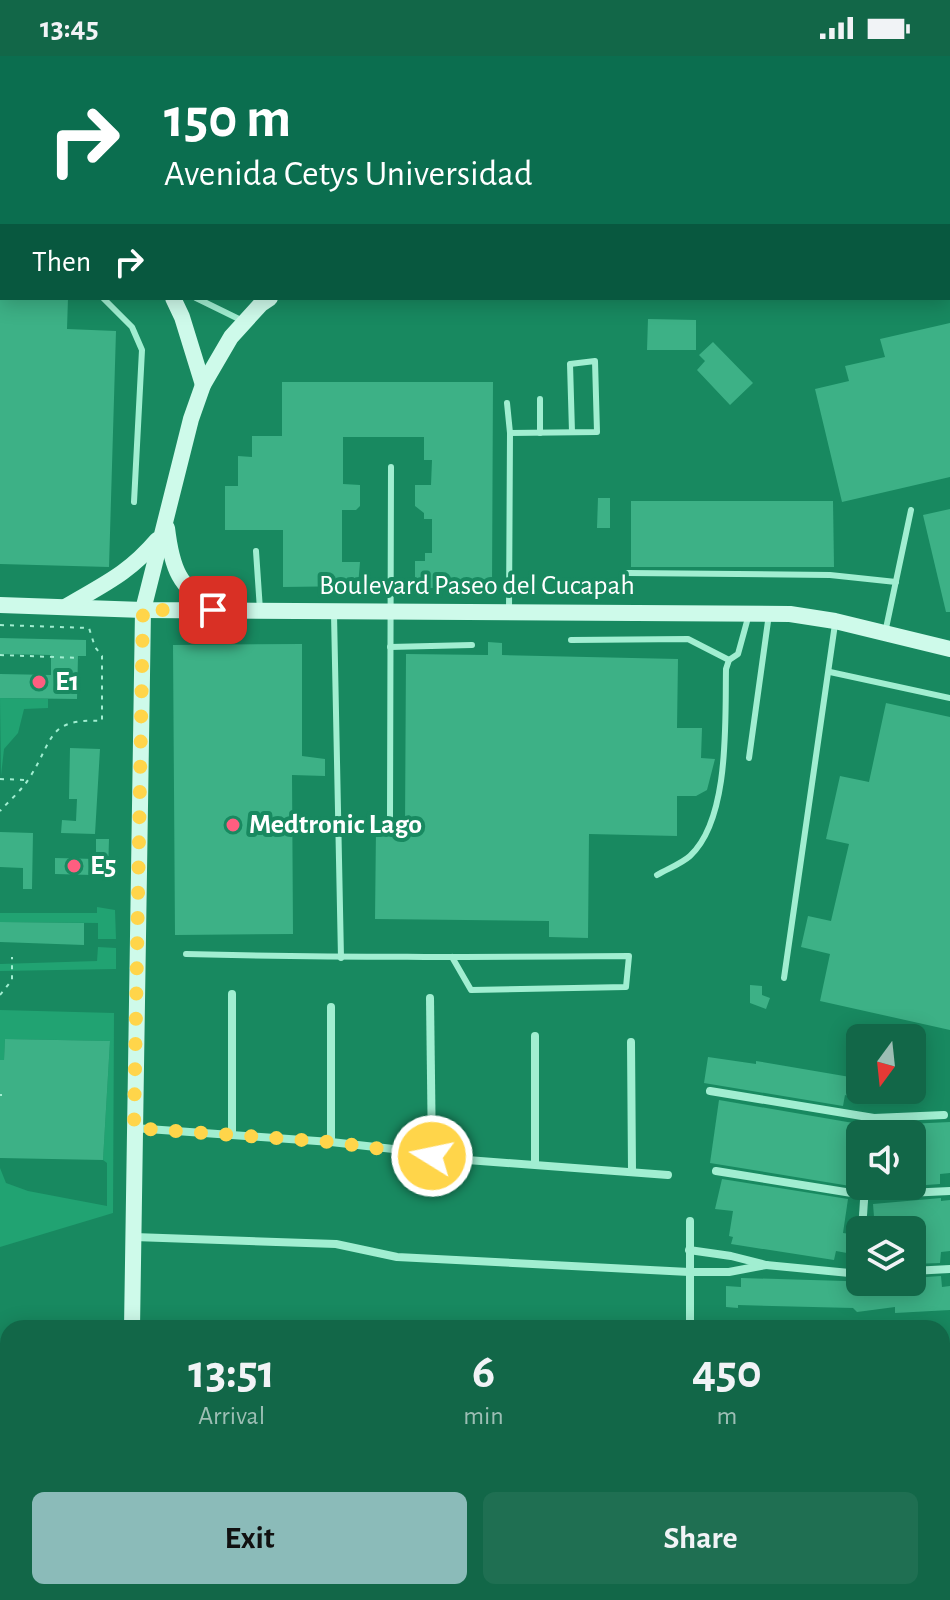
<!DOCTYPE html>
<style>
:root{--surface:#126748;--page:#1f6f52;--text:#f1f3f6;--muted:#9cbeb4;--accent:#8bbbb9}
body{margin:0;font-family:"Alegreya Sans",sans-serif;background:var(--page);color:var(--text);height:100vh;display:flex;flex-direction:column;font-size:30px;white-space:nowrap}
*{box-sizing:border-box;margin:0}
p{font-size:26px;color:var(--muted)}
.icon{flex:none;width:44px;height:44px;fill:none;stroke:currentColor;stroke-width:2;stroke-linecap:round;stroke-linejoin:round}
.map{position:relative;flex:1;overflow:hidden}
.details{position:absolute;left:0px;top:1264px;width:950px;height:280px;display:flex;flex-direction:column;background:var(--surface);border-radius:24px 24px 0 0;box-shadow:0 4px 20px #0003}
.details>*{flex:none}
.top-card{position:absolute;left:0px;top:0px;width:950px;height:244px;box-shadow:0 4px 20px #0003;background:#0b6e4f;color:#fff;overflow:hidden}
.needle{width:52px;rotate:195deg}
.fabs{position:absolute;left:846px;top:968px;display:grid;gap:16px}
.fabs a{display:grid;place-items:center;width:80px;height:80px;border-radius:12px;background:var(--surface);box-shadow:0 4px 20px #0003;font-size:40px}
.pin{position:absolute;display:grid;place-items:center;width:68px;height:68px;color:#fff;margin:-34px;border-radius:16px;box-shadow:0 4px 12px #0006}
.me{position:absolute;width:88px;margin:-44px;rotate:280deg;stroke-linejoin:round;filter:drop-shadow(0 0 6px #0008)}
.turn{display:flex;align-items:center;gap:28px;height:168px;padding:0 32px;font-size:36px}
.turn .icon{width:104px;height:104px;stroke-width:2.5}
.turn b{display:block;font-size:56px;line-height:68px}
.then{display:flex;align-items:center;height:76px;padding:0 32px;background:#0003;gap:16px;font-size:30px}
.eta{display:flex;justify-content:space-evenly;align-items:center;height:136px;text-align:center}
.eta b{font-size:48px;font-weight:700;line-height:56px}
.cta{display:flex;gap:16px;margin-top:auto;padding:16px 32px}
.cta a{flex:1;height:92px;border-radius:12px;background:var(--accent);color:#111;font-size:32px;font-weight:700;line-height:92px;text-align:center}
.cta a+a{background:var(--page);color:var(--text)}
.status{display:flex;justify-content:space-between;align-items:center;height:56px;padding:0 40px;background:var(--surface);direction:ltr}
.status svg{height:22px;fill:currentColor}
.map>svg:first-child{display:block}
</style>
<div class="status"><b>13:45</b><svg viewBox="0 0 49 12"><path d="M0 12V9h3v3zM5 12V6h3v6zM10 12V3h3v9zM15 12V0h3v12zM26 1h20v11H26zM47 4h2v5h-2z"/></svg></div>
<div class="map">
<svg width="950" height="1544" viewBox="0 0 950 1544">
<rect width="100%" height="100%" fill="#188960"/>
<g fill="#21a372">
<polygon points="0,642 48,643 48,652 24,653 18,677 4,693 1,720"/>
<polygon points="97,851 115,854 116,883 98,883 98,867 0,866 0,857 97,857"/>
<polygon points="98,891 116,892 116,913 0,915 0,908 97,905"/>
<polygon points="0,954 114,957 113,1157 0,1191 0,1112 6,1127 28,1135 107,1150 107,1107 103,1104 110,985 5,983 4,1004 0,1004"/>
</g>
<g fill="#3db186">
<polygon points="0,242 68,242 67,273 116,275 109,511 0,508"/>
<polygon points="648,263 696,264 696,294 647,294"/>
<polygon points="950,267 950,421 842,446 815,333 849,325 845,310 885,301 880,283"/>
<polygon points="713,286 753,327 730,349 697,314 705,305 699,299"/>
<polygon points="282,326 493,326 492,532 418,532 415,528 415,505 425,505 425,497 432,497 432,463 424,463 424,457 415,450 415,429 431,429 432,404 424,404 424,381 343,381 343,428 360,429 360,450 356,454 342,454 342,506 360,506 358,530 283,531 283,474 225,474 225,430 238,430 238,400 252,401 252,380 282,380"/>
<polygon points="598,442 610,442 610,472 597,472"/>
<polygon points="631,445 833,445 834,511 631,511"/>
<polygon points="950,453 950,556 946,556 923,459"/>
<polygon points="197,521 220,521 221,533 205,533"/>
<polygon points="0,582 86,584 86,600 78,600 77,643 0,642 0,618 51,619 51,599 0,598"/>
<polygon points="488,586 502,587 502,599 678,603 677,672 702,672 701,702 715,703 707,734 696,740 677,740 677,780 589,778 588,882 549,881 549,865 375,863 376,772 405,772 406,598 488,599"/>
<polygon points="302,588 302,700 325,703 325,720 292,719 293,878 175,879 173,589"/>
<polygon points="886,647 950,661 950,974 820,945 830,898 801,891 808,860 831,865 849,788 826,783 840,720 869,726"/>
<polygon points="70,692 100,693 95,778 61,777 62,764 76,765 77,743 69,743"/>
<polygon points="0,776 33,777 32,833 23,833 23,812 0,811"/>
<polygon points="96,783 109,783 108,817 92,817 92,819 55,818 55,802 96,803"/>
<polygon points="0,866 84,867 84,889 0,886"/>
<polygon points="750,929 762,930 762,939 770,942 766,953 750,947"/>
<polygon points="5,983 110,985 103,1104 0,1102 0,1004 4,1004"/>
<polygon points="708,1001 756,1008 756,1005 850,1021 848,1040 845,1039 843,1050 704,1027"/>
<polygon points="719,1044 859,1068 850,1130 710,1107"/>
<polygon points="950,1066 950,1117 940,1118 940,1128 912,1130 912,1078 887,1078 887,1069"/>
<polygon points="722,1123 848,1143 843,1177 850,1178 847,1197 836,1195 834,1204 731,1188 733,1181 729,1180 733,1155 715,1153"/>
<polygon points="941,1142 941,1145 950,1144 950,1195 941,1196 940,1207 912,1208 912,1174 875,1174 873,1148"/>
<polygon points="941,1220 942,1231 950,1230 950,1254 895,1257 895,1251 857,1256 853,1252 738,1249 738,1252 726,1251 726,1230 741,1231 741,1222 910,1227 912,1222"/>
</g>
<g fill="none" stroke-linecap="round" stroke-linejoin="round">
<g stroke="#a1eed1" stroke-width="2" stroke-dasharray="4 6" stroke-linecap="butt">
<path d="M0,569L89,572L95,591L102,600V665C47,662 54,683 30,721C22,734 10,744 0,755"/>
<polyline points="0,599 80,602"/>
<polyline points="0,723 27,724"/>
<polyline points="0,939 12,924 12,901"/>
<polyline points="0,1039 2,1039"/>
</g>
<g stroke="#a1eed1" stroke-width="6">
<polyline points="231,0 235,2"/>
<polyline points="311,0 315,2"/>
<polyline points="138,2 139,0"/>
<polyline points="274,2 275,0"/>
<polyline points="713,2 715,0"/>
<polyline points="0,72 2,74"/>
<polyline points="103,242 132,271 142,294 134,446"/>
<polyline points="196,242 243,265"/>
<polyline points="540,343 540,377"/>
<polyline points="507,347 510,377"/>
<polyline points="256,495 260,554"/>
<polyline points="628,517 830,519 896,526"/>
<polyline points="509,556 510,377 597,376 595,305 570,308 572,376"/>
<polyline points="334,558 341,902"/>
<polyline points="885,577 911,454"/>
<polyline points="571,584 688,583 729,604"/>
<polyline points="390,591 472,589"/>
<polyline points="830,616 950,642"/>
<polyline points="749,702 769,558"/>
<polyline points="390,760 391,411"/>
<path d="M657,819C667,813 681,808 690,800C730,763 725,665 726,613L729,604L738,598L749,558"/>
<path d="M186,898C334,902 481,901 629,900L626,931L471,934L452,901"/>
<polyline points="784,922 835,568"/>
<polyline points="437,1270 437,1272"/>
</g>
<g stroke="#a1eed1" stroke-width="8">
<polyline points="430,942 432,1100"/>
<polyline points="631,986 632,1115"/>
<polyline points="710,1035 874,1062 944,1059"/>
<polyline points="134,1072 331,1086 411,1095 454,1103 668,1119"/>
<polyline points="872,1078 874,1062"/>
<polyline points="232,1079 232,938"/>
<polyline points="331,1086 331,951"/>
<polyline points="535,1108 535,980"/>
<polyline points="716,1115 864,1139 950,1135"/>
<polyline points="690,1165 690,1272"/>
<polyline points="862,1174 865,1130"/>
<polyline points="134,1181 336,1188 397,1201 689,1216 729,1216 766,1209"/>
<polyline points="689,1194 731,1200 766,1209 860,1218"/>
<polyline points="912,1215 950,1213"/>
<polyline points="942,1469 950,1468"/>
<polyline points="684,1544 684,1536"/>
</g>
<g stroke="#cefaea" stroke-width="16">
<polyline points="948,8 950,7"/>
<polyline points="173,242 182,261 203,329"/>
<path d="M167,472C172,514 179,529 213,554"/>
<polyline points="0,549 143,554 790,558 835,565 950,593"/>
<path d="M67,550C104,528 128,518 157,484"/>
<polyline points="132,1272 143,554 191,363 203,329 231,281 261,248 270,242"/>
<polyline points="0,1328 8,1330"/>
<polyline points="942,1392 950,1391"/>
<polyline points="132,1544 132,1536"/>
</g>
</g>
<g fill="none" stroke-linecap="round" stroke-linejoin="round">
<polyline stroke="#ffd54a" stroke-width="14" stroke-dasharray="0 25.2" points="213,554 143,554 134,1072 331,1086 432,1100"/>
</g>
<g fill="#ff5e80" stroke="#188960" stroke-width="3">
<circle cx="39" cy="626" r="8"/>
<circle cx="233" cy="769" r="8"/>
<circle cx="74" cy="810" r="8"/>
</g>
<g text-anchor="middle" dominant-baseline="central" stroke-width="8" stroke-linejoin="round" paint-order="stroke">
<g font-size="28" fill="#fff" stroke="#188960">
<text x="477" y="530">Boulevard Paseo del Cucapah</text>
</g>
<g font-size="28" font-weight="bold" fill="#fff" stroke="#188960" text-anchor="start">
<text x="55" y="626">E1</text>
<text x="249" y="769">Medtronic Lago</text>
<text x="90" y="810">E5</text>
</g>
</g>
</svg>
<div class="fabs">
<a><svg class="needle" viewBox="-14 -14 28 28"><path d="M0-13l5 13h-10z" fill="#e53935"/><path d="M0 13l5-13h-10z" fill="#9cbeb4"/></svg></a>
<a><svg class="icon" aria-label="sound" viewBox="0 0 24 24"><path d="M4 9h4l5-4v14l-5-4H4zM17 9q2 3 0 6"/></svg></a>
<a><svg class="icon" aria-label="layers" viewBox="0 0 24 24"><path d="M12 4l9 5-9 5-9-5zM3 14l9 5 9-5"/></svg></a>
</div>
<div class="pin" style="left:213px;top:554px;background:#d93025"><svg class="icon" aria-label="arrive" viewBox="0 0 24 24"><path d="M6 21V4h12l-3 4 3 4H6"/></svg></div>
<svg class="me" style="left:432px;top:1100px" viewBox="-20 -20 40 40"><circle r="17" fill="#ffd54a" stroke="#fff" stroke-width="3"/><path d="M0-11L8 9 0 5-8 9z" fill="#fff"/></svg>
<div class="top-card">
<div class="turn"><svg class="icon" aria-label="right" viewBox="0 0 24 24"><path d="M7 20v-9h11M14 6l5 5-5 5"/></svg><div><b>150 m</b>Avenida Cetys Universidad</div></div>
<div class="then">Then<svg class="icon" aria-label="right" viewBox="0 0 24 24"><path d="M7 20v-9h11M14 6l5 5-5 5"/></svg></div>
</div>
<section class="details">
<div class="eta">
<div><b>13:51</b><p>Arrival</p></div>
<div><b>6</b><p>min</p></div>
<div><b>450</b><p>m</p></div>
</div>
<div class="cta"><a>Exit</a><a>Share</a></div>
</section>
</div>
